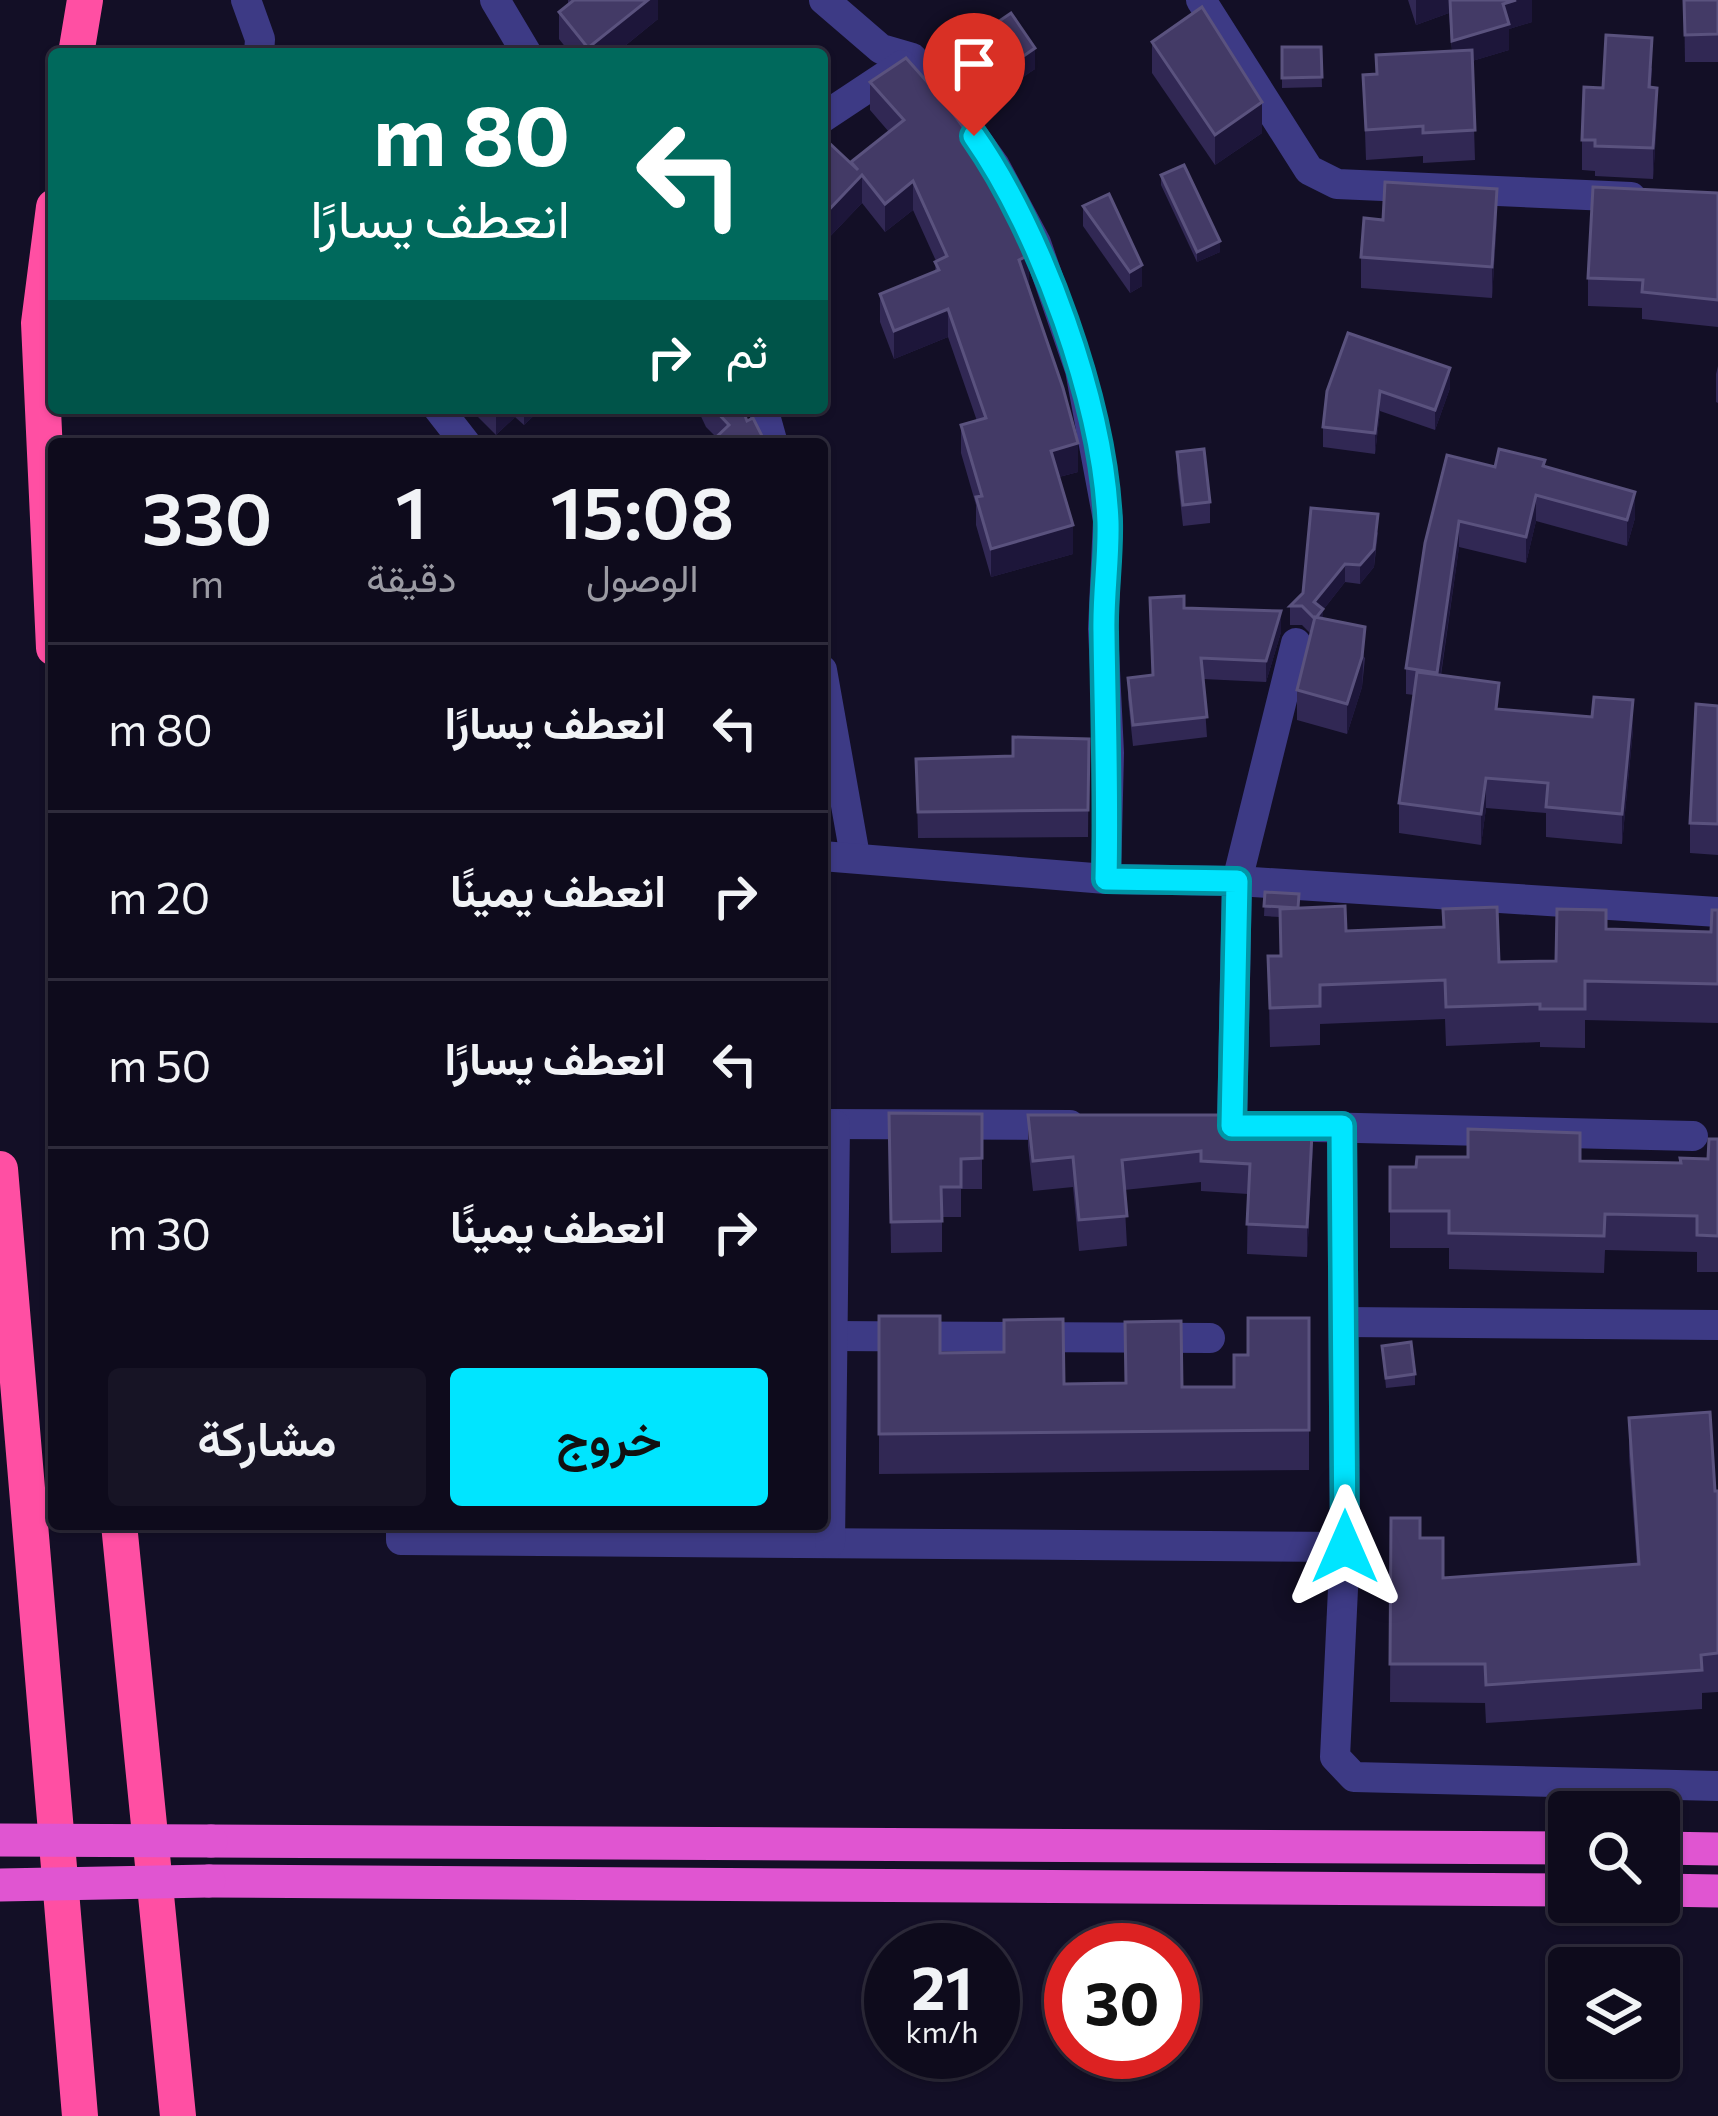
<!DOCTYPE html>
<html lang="ar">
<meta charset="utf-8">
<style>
:root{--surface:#0e0b1c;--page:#171425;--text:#f1f3f6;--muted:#9b9ba3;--line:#2e2b3b;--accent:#00e5ff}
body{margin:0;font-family:Commissioner,Vazirmatn,sans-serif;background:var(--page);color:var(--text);direction:rtl;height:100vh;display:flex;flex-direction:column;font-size:45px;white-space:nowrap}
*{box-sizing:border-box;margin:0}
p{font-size:39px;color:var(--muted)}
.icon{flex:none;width:66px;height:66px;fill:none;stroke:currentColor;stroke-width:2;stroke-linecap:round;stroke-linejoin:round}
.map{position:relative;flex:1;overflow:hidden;direction:ltr}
.details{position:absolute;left:48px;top:438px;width:780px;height:1092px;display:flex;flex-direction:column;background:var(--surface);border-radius:12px;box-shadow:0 3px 9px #0004,0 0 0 3px var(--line);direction:rtl}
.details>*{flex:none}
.guide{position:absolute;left:48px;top:48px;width:780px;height:366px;border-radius:12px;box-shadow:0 3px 9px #0004,0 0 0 3px var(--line);direction:rtl;background:#00695c;color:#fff;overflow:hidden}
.buttons{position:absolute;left:1548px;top:1791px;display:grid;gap:24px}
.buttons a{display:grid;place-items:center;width:132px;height:132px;border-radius:12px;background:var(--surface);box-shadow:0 3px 9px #0004,0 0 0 3px var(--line);font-size:60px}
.speed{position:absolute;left:864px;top:1923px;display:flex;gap:24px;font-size:60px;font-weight:700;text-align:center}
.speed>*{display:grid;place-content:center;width:156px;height:156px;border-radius:50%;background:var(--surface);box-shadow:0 3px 9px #0004,0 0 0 3px var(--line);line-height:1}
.speed small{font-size:30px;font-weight:400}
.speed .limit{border:18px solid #d22;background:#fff;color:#111}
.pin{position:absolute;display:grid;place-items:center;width:102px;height:102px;color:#fff;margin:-123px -51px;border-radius:50% 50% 50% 0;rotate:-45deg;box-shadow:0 0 12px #0007}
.pin .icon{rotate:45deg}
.me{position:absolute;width:132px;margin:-66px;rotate:0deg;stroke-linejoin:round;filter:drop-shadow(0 0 9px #0008)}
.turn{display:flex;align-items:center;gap:42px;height:252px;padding:0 60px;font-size:54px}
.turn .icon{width:156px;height:156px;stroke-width:2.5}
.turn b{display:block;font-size:84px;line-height:102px}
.then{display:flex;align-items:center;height:114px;padding:0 60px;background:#0003;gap:24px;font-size:45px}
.eta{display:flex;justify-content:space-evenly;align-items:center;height:204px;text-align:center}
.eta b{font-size:72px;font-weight:600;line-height:84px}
.button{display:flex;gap:24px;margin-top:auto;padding:24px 60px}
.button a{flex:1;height:138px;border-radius:12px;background:var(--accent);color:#111;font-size:48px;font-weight:600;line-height:138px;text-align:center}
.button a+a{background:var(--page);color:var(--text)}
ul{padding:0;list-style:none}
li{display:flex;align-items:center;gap:36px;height:168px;padding:0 60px;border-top:3px solid var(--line)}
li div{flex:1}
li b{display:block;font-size:45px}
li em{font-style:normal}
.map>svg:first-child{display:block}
</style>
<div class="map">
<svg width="1718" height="2116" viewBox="0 0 1718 2116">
<rect width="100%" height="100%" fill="#130f26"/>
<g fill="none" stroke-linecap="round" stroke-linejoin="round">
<g stroke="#3d3a85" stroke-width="30">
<polyline points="246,0 260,39 259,54"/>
<polyline points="495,0 527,54"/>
<polyline points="824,0 881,49 912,58 953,107 995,166 1036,243 1080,370 1108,520 1103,629 1109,753 1106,879"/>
<polyline points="1201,0 1309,170 1337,184 1631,197"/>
<polyline points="822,118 902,65"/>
<polyline points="438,408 466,444"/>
<polyline points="763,408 773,444"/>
<polyline points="822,670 855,856"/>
<polyline points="822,856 1106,879 1237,881 1718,912"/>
<polyline points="822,1124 1070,1125"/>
<polyline points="1232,1126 1237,881 1296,643"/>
<polyline points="1274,1126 1693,1136"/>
<polyline points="1345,1322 1718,1325"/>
<polyline points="830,1336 1210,1338"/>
<polyline points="401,1524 401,1540 1345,1547 1342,1126"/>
<polyline points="830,1543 835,1125"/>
<polyline points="1345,1547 1335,1757 1354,1777 1718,1786"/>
</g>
<g stroke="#e055d1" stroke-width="33">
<polyline points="211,1841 1569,1848"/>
<polyline points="1659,1848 1718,1849"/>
<polyline points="209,1881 1569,1890"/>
<polyline points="1659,1890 1718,1891"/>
</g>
<g stroke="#ff4fa3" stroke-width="36">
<polyline points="76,54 85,0"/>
<polyline points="54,207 39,323 54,648"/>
<polyline points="0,1169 80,2116"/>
<polyline points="119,1524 178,2116"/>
</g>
<g stroke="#e055d1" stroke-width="33">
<polyline points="0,1840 211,1841"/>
<polyline points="0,1885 209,1881"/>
</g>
</g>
<g fill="#312854">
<polygon points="568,0 658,0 658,19 615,54 571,54 559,39 559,12 568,4"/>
<polygon points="1408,0 1532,0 1532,22 1509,29 1509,50 1472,61 1475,160 1423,163 1423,156 1366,160 1363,75 1376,74 1376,55 1452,51 1449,13 1416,25"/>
<polygon points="1684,0 1718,0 1718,62 1685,62"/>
<polygon points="1152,42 1262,133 1215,165 1152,73"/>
<polygon points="967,43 1035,69 992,98 967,63"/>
<polygon points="1282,47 1321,47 1322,87 1282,88"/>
<polygon points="906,58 1029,284 1078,472 1059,477 1073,554 991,577 976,525 976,505 961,453 961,425 977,421 948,337 894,359 880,322 880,294 935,271 936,261 913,210 885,232 862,203 822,245 822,142 851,164 889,132 870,110 870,82"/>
<polygon points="1652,68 1651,87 1657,118 1653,179 1595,176 1595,171 1582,170 1582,140 1603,88"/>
<polygon points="1161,175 1220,252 1197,262 1161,185"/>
<polygon points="1718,193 1718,327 1642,319 1642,308 1588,306 1588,278"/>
<polygon points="1083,206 1142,286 1130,293 1083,226"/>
<polygon points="1497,219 1492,298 1361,288 1361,257 1383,220"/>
<polygon points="1718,366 1718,403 1716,402 1716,374"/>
<polygon points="1450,388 1435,430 1380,411 1375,454 1323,447 1323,427 1327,391"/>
<polygon points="475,408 542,408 524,425 515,417 496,435 475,414"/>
<polygon points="697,408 742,408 747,421 716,437 706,427"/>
<polygon points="1177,452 1210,502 1210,523 1183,526 1177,473"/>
<polygon points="1495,467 1545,467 1635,518 1627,546 1536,521 1526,563 1459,547 1441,675 1499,709 1633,730 1622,844 1546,837 1546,813 1486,808 1481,845 1399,833 1399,803 1414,695 1406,694 1406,668 1425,543"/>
<polygon points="1378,532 1374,567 1360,584 1345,582 1323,610 1323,618 1365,658 1362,687 1347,734 1297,720 1297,690 1311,634 1302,625 1290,625 1290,606"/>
<polygon points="1150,598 1281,632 1266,682 1203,679 1207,737 1133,746 1128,699 1128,678 1152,675"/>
<polygon points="1718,706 1718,855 1690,853 1690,823"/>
<polygon points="1089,739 1088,837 918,838 916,759 1013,756"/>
<polygon points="1265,892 1346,931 1499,962 1556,961 1606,929 1711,932 1718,910 1718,1023 1585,1020 1585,1048 1540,1047 1540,1042 1446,1046 1445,1019 1320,1024 1320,1045 1270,1047 1268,956 1280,956 1280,917 1264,916"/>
<polygon points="889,1113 982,1114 982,1189 961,1189 961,1217 942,1217 942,1252 891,1253"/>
<polygon points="1028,1115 1313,1145 1307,1257 1247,1254 1248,1194 1201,1191 1201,1182 1124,1190 1127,1246 1079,1251 1073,1187 1033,1191 1028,1146"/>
<polygon points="1718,1139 1718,1272 1697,1272 1697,1252 1605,1250 1604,1273 1449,1269 1449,1248 1390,1248 1390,1167 1580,1161 1680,1163 1708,1159"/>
<polygon points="879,1316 940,1353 1064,1384 1182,1387 1234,1387 1248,1355 1309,1318 1309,1470 879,1474"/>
<polygon points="1382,1346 1415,1374 1415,1385 1386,1388"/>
<polygon points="1629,1418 1715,1491 1718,1491 1718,1692 1702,1693 1702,1709 1486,1723 1485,1703 1390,1702 1391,1518 1420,1538 1443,1578 1637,1565 1629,1456"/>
</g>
<g fill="#1d163a">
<polygon points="648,0 658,0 658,19 615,54 588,54 588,48"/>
<polygon points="1416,0 1449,0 1449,13 1416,25"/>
<polygon points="1516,0 1532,0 1532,22 1509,29 1509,50 1452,67 1452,41 1503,4"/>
<polygon points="1035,48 1035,69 992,98 992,78"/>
<polygon points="1657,88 1657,118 1653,179 1653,148"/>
<polygon points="1262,102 1262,133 1215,165 1215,135"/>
<polygon points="862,175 862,203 822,245 822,217"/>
<polygon points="913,181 913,210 885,232 885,204"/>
<polygon points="1497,189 1497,219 1492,298 1492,267"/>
<polygon points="1220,241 1220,252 1197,262 1197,252"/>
<polygon points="1029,255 1029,284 1019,288 1019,260"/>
<polygon points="1142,265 1142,286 1130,293 1130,272"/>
<polygon points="948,309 948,337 894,359 894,331"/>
<polygon points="1450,368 1450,388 1435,430 1435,410"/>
<polygon points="1380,391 1380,411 1375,454 1375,433"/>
<polygon points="498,408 515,408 515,417 496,435 496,410"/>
<polygon points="524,408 542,408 524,425"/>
<polygon points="1078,443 1078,472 1051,479 1051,451"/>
<polygon points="1635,492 1635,518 1627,546 1627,520"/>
<polygon points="1536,495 1536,521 1526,563 1526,537"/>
<polygon points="1378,514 1374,567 1360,584 1360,565"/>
<polygon points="1459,521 1459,547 1437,699 1437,673"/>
<polygon points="1073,525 1073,554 991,577 991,549"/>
<polygon points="1345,564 1345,582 1323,610 1323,628 1315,638 1314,602"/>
<polygon points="1281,611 1281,632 1266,682 1266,661"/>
<polygon points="1365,627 1362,687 1347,734 1347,704"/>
<polygon points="1633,700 1633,730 1622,844 1622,814"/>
<polygon points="1486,778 1486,808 1481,845 1481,814"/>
<polygon points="1313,1115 1313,1145 1307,1257 1307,1227"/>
</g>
<g fill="#433a66" stroke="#5a527e" stroke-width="3">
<polygon points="574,0 648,0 588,48 559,12"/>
<polygon points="1450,0 1516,0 1503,4 1509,24 1452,41"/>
<polygon points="1684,0 1718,0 1718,34 1685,35"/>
<polygon points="1202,7 1262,102 1215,135 1152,42"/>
<polygon points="1011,13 1035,48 992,78 967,43"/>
<polygon points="1606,35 1652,38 1649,87 1657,88 1653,148 1595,146 1595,140 1582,140 1584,87 1603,88"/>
<polygon points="1282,47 1321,47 1322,77 1282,78"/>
<polygon points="1472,50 1475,130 1423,133 1423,126 1366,130 1363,75 1377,74 1376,55"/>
<polygon points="906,58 945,102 978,148 1029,255 1019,260 1063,388 1078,443 1051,451 1073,525 991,549 976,497 982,496 961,425 986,418 948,309 894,331 880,294 939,270 935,262 947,256 913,181 885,204 862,175 822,217 822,142 825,139 858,170 851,162 904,120 870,82"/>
<polygon points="1184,165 1220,241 1197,252 1161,175"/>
<polygon points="1385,182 1497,189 1492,267 1361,257 1364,218 1383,220"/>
<polygon points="1593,187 1718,193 1718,300 1642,292 1643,280 1588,278"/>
<polygon points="1109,194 1142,265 1130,272 1083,206"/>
<polygon points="1348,333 1450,368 1435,410 1380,391 1375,433 1323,427 1327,391"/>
<polygon points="713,408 742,408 747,421 753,418 766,444 709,444 729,425"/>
<polygon points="1204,449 1210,502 1183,505 1177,452"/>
<polygon points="1499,449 1545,460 1543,466 1635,492 1627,520 1536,495 1526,537 1459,521 1437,673 1406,668 1425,543 1447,455 1495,467"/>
<polygon points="1311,508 1378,514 1374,549 1360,565 1345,564 1314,602 1323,609 1315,619 1302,606 1290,606 1303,593"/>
<polygon points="1184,596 1184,608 1281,611 1266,661 1201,658 1207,717 1133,725 1128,678 1153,675 1150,598"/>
<polygon points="1315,617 1365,627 1362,657 1347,704 1297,690"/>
<polygon points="1417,672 1499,683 1496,709 1592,717 1594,697 1633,700 1622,814 1546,807 1548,783 1486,778 1481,814 1399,803"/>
<polygon points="1696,704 1718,706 1718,824 1690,823"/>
<polygon points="1013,737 1089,739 1088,810 918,812 916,759 1013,756"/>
<polygon points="1265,892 1299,894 1298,908 1264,906"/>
<polygon points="1345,906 1346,931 1444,927 1443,909 1497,907 1499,962 1556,961 1557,909 1606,910 1606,929 1711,932 1712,910 1718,910 1718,984 1585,981 1585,1009 1540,1009 1540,1004 1446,1007 1445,980 1320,985 1320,1006 1270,1008 1268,956 1281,956 1280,909"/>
<polygon points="889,1113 982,1114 982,1158 961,1159 961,1187 941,1187 942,1221 891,1222"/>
<polygon points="1028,1115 1313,1115 1307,1227 1247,1224 1250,1164 1201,1161 1201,1151 1122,1160 1127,1216 1079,1220 1073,1157 1033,1161"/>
<polygon points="1468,1129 1580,1133 1580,1161 1681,1163 1680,1158 1708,1159 1709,1139 1718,1139 1718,1236 1697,1235 1697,1216 1605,1214 1604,1236 1449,1233 1449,1211 1390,1211 1390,1167 1416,1167 1417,1157 1468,1157"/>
<polygon points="879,1316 940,1316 940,1353 1004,1352 1004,1320 1063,1319 1064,1384 1126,1383 1125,1322 1181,1321 1182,1387 1234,1387 1234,1355 1248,1355 1248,1318 1309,1318 1309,1430 879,1434"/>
<polygon points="1411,1342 1415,1374 1386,1378 1382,1346"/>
<polygon points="1710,1412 1715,1491 1718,1491 1718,1653 1701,1655 1702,1670 1486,1685 1485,1664 1390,1664 1391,1518 1420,1518 1420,1538 1443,1538 1443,1578 1639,1564 1629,1418"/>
</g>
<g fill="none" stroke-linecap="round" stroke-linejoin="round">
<defs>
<path id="route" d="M974,136C1042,233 1103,403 1108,522C1109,559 1103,595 1104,632C1105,715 1108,796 1106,879L1237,881L1232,1126H1342L1345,1547"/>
</defs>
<use href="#route" stroke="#0095a6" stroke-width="30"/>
<use href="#route" stroke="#00e5ff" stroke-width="21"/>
</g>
</svg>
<div class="buttons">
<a><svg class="icon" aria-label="search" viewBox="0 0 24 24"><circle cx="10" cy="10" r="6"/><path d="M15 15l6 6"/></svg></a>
<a><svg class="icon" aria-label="layers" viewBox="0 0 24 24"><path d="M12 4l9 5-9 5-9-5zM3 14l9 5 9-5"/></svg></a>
</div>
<div class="speed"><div>21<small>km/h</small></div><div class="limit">30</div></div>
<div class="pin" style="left:974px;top:136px;background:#d93025"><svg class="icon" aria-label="arrive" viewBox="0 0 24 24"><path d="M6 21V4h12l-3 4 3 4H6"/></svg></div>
<svg class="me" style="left:1345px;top:1547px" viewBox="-20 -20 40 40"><path d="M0-17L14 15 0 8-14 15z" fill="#00e5ff" stroke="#fff" stroke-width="4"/></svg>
<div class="guide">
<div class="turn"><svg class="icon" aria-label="left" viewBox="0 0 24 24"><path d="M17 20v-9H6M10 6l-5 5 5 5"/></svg><div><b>80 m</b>انعطف يسارًا</div></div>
<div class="then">ثم<svg class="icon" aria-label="right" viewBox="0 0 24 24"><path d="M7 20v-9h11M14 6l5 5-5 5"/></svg></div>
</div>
<section class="details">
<div class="eta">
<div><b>15:08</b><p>الوصول</p></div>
<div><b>1</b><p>دقيقة</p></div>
<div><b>330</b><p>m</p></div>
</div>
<ul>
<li><svg class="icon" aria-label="left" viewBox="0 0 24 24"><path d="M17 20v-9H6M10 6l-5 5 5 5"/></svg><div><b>انعطف يسارًا</b></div><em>80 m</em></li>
<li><svg class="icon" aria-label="right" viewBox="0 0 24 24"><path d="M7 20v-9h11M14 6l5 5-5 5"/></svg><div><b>انعطف يمينًا</b></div><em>20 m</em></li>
<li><svg class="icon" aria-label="left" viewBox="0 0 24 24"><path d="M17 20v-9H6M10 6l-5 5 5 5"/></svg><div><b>انعطف يسارًا</b></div><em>50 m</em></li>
<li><svg class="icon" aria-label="right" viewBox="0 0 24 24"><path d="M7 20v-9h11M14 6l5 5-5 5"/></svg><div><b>انعطف يمينًا</b></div><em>30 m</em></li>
</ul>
<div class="button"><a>خروج</a><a>مشاركة</a></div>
</section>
</div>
